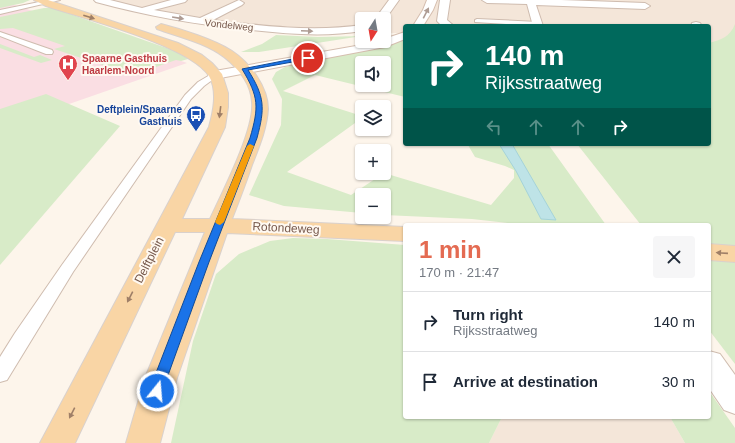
<!DOCTYPE html>
<meta charset="utf-8">
<style>
:root{--surface:#fff;--page:#f6f6f7;--text:#1f2937;--muted:#747a83;--line:#e0e1e3;--accent:#e46b52}
body{margin:0;font-family:Arial,sans-serif;background:var(--page);color:var(--text);height:100vh;display:flex;flex-direction:column;font-size:15px;white-space:nowrap}
*{box-sizing:border-box;margin:0}
p{font-size:13px;color:var(--muted)}
.icon{flex:none;width:22px;height:22px;fill:none;stroke:currentColor;stroke-width:2;stroke-linecap:round;stroke-linejoin:round}
.map{position:relative;flex:1;overflow:hidden}
.drawer{position:absolute;left:403px;top:223px;width:308px;height:196px;display:flex;flex-direction:column;background:var(--surface);border-radius:4px;box-shadow:0 1px 3px #0004}
.drawer>*{flex:none}
.top-card{position:absolute;left:403px;top:24px;width:308px;height:122px;border-radius:4px;box-shadow:0 1px 3px #0004;background:#00695c;color:#fff;overflow:hidden}
.needle{width:26px;rotate:191deg}
.controls{position:absolute;left:355px;top:12px;display:grid;gap:8px}
.controls a{display:grid;place-items:center;width:36px;height:36px;border-radius:4px;background:var(--surface);box-shadow:0 1px 3px #0004;font-size:20px}
.pin{position:absolute;display:grid;place-items:center;width:34px;height:34px;color:#fff;margin:-17px;border:2px solid #fff;border-radius:50%;box-shadow:0 1px 4px #0007}
.me{position:absolute;width:44px;margin:-22px;rotate:17deg;stroke-linejoin:round;filter:drop-shadow(0 0 3px #0008)}
.turn{display:flex;align-items:center;gap:14px;height:84px;padding:0 16px;font-size:18px}
.turn .icon{width:52px;height:52px;stroke-width:2.5}
.turn b{display:block;font-size:28px;line-height:34px}
.lanes{display:flex;align-items:center;height:38px;padding:0 16px;background:#0003;justify-content:center;gap:20px;direction:ltr}
.lanes .off{opacity:.35}
.round{display:grid;place-items:center;flex:none;width:42px;height:42px;border-radius:4px;background:var(--page)}
.summary{display:flex;align-items:center;justify-content:space-between;height:68px;padding:0 16px}
h1{font-size:24px;font-weight:700;line-height:30px;color:var(--accent)}
ul{padding:0;list-style:none}
li{display:flex;align-items:center;gap:12px;height:60px;padding:0 16px;border-top:1px solid var(--line)}
li div{flex:1}
li b{display:block;font-size:15px}
li em{font-style:normal}
.map>svg:first-child{display:block}
</style>
<div class="map">
<svg width="735" height="443" viewBox="0 0 735 443">
<rect width="100%" height="100%" fill="#fdf5eb"/>
<g fill="#f4e6d9">
<polygon points="109,0 735,0 735,41 709,45 709,26 405,26 405,33 384,33 384,19 362,19 362,32 276,28 178,17"/>
<polygon points="502,417 670,417 685,443 489,443"/>
</g>
<polygon fill="#fadee3" points="0,0 187,63 0,128"/>
<g fill="#d8ebc8" fill-rule="evenodd">
<polygon points="0,0 30,0 23,3 0,8"/>
<polygon points="44,8 53,8 175,51 188,59 181,61 176,60 133,75 54,49 65,46 13,28 0,29 0,17"/>
<path d="M735,24V249L709,246V225H641L577,144H709V43C721,40 730,37 735,24Z"/>
<polygon points="276,35 318,37 362,36 259,52 241,52 262,44"/>
<path d="M405,39V97L315,75L283,91L362,116V118L287,172L351,195L384,173L491,205L514,178V170L505,166L475,157L468,145L548,144L606,225H526L472,219L384,215V195H362V213L284,206L249,195L281,125L282,99L272,79L276,72L285,67ZM362,63H384V85H362Z"/>
<polygon points="0,44 34,57 40,55 52,60 41,63 0,48"/>
<polygon points="46,94 120,126 0,265 0,109"/>
<polygon points="293,238 327,239 405,245 405,417 502,417 489,443 171,443 193,341 216,274 239,254 270,241"/>
<polygon points="709,259 735,261 735,364 709,330"/>
<polygon points="709,391 735,428 735,443 685,443 670,417 709,417"/>
</g>
<polygon fill="#bee3e7" stroke="#a5d3d9" points="499,144 512,144 556,220 541,219 516,171"/>
<g fill="none" stroke-linecap="round" stroke-linejoin="round">
<defs>
<g id="lane">
<polygon points="49,0 60,0 0,14 0,10"/>
<polygon points="477,19 538,22 541,24 538,26 475,22 475,20"/>
<polygon points="0,32 52,50 53,52 52,54 46,54 0,36"/>
<polygon points="215,72 219,75 204,86 191,99 73,272 7,380 0,382 0,357 15,333 62,265 185,95 198,82"/>
</g>
<g id="street">
<path d="M94,0H110L142,8L171,0H187L185,2L154,10L200,18L239,0L244,3L242,5L213,20C262,26 313,32 362,25V31C325,37 289,34 252,30C199,25 147,16 96,2Z"/>
<polygon points="389,0 399,0 384,21 384,19 375,19"/>
<polygon points="440,0 450,0 447,20 454,26 442,26 437,21"/>
<polygon points="482,0 561,0 645,3 650,6 645,9 536,5 543,26 533,26 527,4 487,3"/>
<polygon points="696,22 700,23 702,26 691,26 692,23"/>
<polygon points="709,351 720,354 735,375 735,414 724,410 709,388"/>
</g>
<g id="secondary">
<polygon points="427,0 437,0 433,10 423,26 413,26 423,10"/>
<polygon points="405,32 405,39 385,47 215,79 210,78 208,75 210,72 215,71 384,41 384,39"/>
</g>
<g id="primary">
<path d="M34,0H48L178,43L202,55L212,63L222,74L228,93V107L225,127L182,219H210C222,193 255,129 252,102C251,84 238,68 224,57C206,43 179,37 157,29L156,27L161,24C181,29 215,40 232,51C250,63 268,87 268,109C267,128 259,147 252,165C246,183 239,201 232,219L405,227V241L227,233L177,378L160,443H126L145,378L205,232H175L75,443H40L209,127C213,112 218,91 209,76C191,46 82,18 46,6Z"/>
<polygon points="709,244 735,246 735,262 709,260"/>
</g>
</defs>
<use href="#lane" stroke="#cfbcaf" stroke-width="2"/>
<use href="#street" stroke="#cfbcaf" stroke-width="2"/>
<use href="#secondary" stroke="#d5beaf" stroke-width="2"/>
<use href="#primary" stroke="#d9d1cd" stroke-width="2"/>
<use href="#lane" fill="#fff" fill-rule="evenodd"/>
<use href="#street" fill="#fff" fill-rule="evenodd"/>
<use href="#secondary" fill="#fff" fill-rule="evenodd"/>
<use href="#primary" fill="#f9d5a5" fill-rule="evenodd"/>
</g>
<defs><path id="oneway-solid" d="M-6-.8H1V-3.2L6.5 0L1 3.2V.8H-6Z"/></defs>
<g fill="#ae9c94">
<use href="#oneway-solid" transform="translate(426 13) rotate(-63)"/>
<use href="#oneway-solid" transform="translate(178 18) rotate(9)"/>
<use href="#oneway-solid" transform="translate(307 31) rotate(2)"/>
</g>
<g fill="#9f7f67">
<use href="#oneway-solid" transform="translate(89 17) rotate(18)"/>
<use href="#oneway-solid" transform="translate(220 112) rotate(97)"/>
<use href="#oneway-solid" transform="translate(722 253) rotate(-176)"/>
<use href="#oneway-solid" transform="translate(130 297) rotate(117)"/>
<use href="#oneway-solid" transform="translate(72 413) rotate(117)"/>
</g>
<path fill="#1a73e8" stroke="#114b97" d="M308,56L310,58L309,59L248,70C265,97 265,108 257,138L209,262L167,378L162,395L157,397L152,395L151,391L154,378L199,262L250,138C259,107 259,97 242,69Z"/>
<polygon fill="#f59e0b" points="250,144 254,146 224,222 220,225 217,224 215,222 247,146"/>
<defs>
<symbol id="hospital-pin" viewBox="-11 -11 22 30"><path d="M0 17L-7.5 6A9.5 9.5 0 1 1 7.5 6Z" fill="#e0444e" stroke="#fff9f1"/><path d="M-5-5h3v3.5h4V-5h3V5h-3V1.5h-4V5h-3Z" fill="#fff"/></symbol>
<symbol id="bus-pin" viewBox="-11 -11 22 30"><path d="M0 17L-7.5 6A9.5 9.5 0 1 1 7.5 6Z" fill="#1a4fb4" stroke="#fff9f1"/><path d="M-5-6H5V4H4V6H2V4H-2V6H-4V4H-5ZM-3.5-4V0h7V-4ZM-3.5 1.2v1.5H-2V1.2ZM2 1.2v1.5H3.5V1.2Z" fill="#fff"/></symbol>
</defs>
<g fill-rule="evenodd">
<use href="#hospital-pin" x="57" y="53" width="22" height="30"/>
<use href="#bus-pin" x="185" y="104" width="22" height="30"/>
</g>
<g text-anchor="middle" dominant-baseline="central" stroke-width="4" stroke-linejoin="round" paint-order="stroke">
<g font-size="10" fill="#785a4d" stroke="#fff9f1">
<text transform="translate(229 25) rotate(6)">Vondelweg</text>
</g>
<g font-size="10" font-weight="bold" fill="#be3a42" stroke="#fff9f1" text-anchor="start">
<text x="82" y="58">Spaarne Gasthuis<tspan x="82" dy="12">Haarlem-Noord</tspan></text>
</g>
<g font-size="10" font-weight="bold" fill="#164399" stroke="#fff9f1" text-anchor="end">
<text x="182" y="109">Deftplein/Spaarne<tspan x="182" dy="12">Gasthuis</tspan></text>
</g>
<g font-size="12" fill="#785a4d" stroke="#fff9f1">
<text transform="translate(286 228) rotate(3)">Rotondeweg</text>
<text transform="translate(149 260) rotate(-63)">Delftplein</text>
</g>
</g>
</svg>
<div class="controls">
<a><svg class="needle" viewBox="-14 -14 28 28"><path d="M0-13l5 13h-10z" fill="#e53935"/><path d="M0 13l5-13h-10z" fill="#747a83"/></svg></a>
<a><svg class="icon" aria-label="sound" viewBox="0 0 24 24"><path d="M4 9h4l5-4v14l-5-4H4zM17 9q2 3 0 6"/></svg></a>
<a><svg class="icon" aria-label="layers" viewBox="0 0 24 24"><path d="M12 4l9 5-9 5-9-5zM3 14l9 5 9-5"/></svg></a>
<a>+</a>
<a>−</a>
</div>
<div class="pin" style="left:308px;top:58px;background:#d93025"><svg class="icon" aria-label="arrive" viewBox="0 0 24 24"><path d="M6 21V4h12l-3 4 3 4H6"/></svg></div>
<svg class="me" style="left:157px;top:391px" viewBox="-20 -20 40 40"><circle r="17" fill="#1a73e8" stroke="#fff" stroke-width="3"/><path d="M0-11L8 9 0 5-8 9z" fill="#fff"/></svg>
<div class="top-card">
<div class="turn"><svg class="icon" aria-label="right" viewBox="0 0 24 24"><path d="M7 20v-9h11M14 6l5 5-5 5"/></svg><div><b>140 m</b>Rijksstraatweg</div></div>
<div class="lanes"><svg class="icon off" aria-label="left" viewBox="0 0 24 24"><path d="M17 20v-9H6M10 6l-5 5 5 5"/></svg><svg class="icon off" aria-label="ahead" viewBox="0 0 24 24"><path d="M12 20V5M6 11l6-6 6 6"/></svg><svg class="icon off" aria-label="ahead" viewBox="0 0 24 24"><path d="M12 20V5M6 11l6-6 6 6"/></svg><svg class="icon" aria-label="right" viewBox="0 0 24 24"><path d="M7 20v-9h11M14 6l5 5-5 5"/></svg></div>
</div>
<section class="drawer">
<div class="summary"><div><h1>1 min</h1><p>170 m · 21:47</p></div><a class="round"><svg class="icon" aria-label="close" viewBox="0 0 24 24"><path d="M6 6l12 12M18 6L6 18"/></svg></a></div>
<ul>
<li><svg class="icon" aria-label="right" viewBox="0 0 24 24"><path d="M7 20v-9h11M14 6l5 5-5 5"/></svg><div><b>Turn right</b><p>Rijksstraatweg</p></div><em>140 m</em></li>
<li><svg class="icon" aria-label="arrive" viewBox="0 0 24 24"><path d="M6 21V4h12l-3 4 3 4H6"/></svg><div><b>Arrive at destination</b></div><em>30 m</em></li>
</ul>
</section>
</div>
